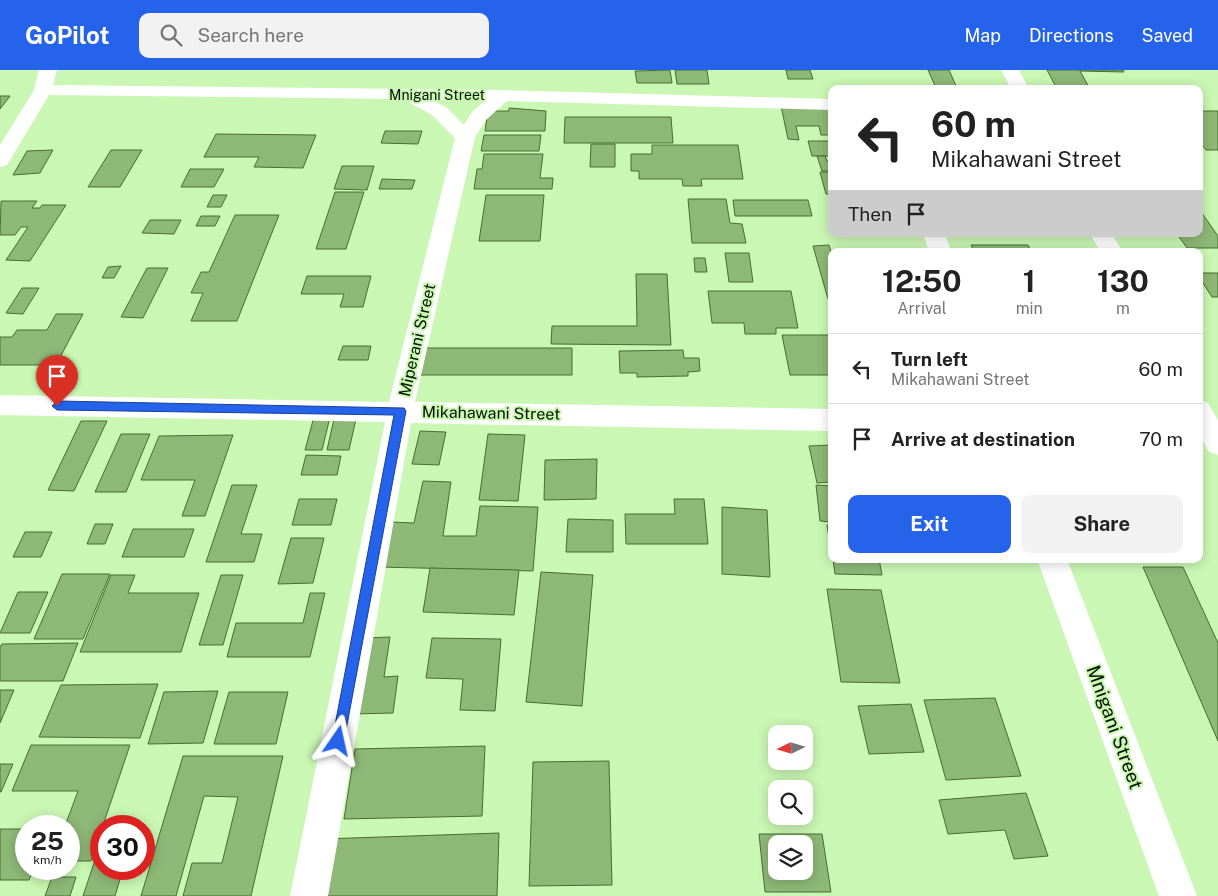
<!DOCTYPE html>
<style>
:root{--surface:#fff;--page:#f2f2f2;--text:#222;--muted:#767676;--line:#e0e0e0;--accent:#2563eb}
body{margin:0;font-family:"Public Sans",sans-serif;background:var(--page);color:var(--text);height:100vh;display:flex;flex-direction:column;font-size:19px;white-space:nowrap}
*{box-sizing:border-box;margin:0}
p{font-size:16px;color:var(--muted)}
.icon{flex:none;width:28px;height:28px;fill:none;stroke:currentColor;stroke-width:2;stroke-linecap:round;stroke-linejoin:round}
.map{position:relative;flex:1;overflow:hidden}
.drawer{position:absolute;left:828px;top:178px;width:375px;height:315px;display:flex;flex-direction:column;background:var(--surface);border-radius:10px;box-shadow:0 2px 12px #0003}
.drawer>*{flex:none}
.guide{position:absolute;left:828px;top:15px;width:375px;height:152px;border-radius:10px;box-shadow:0 2px 12px #0003;background:#fff;color:var(--text);overflow:hidden}
.needle{width:32px;rotate:265deg}
.buttons{position:absolute;left:768px;top:655px;display:grid;gap:10px}
.buttons a{display:grid;place-items:center;width:45px;height:45px;border-radius:10px;background:var(--surface);box-shadow:0 2px 12px #0003;font-size:25px}
.speed{position:absolute;left:15px;top:745px;display:flex;gap:10px;font-size:25px;font-weight:700;text-align:center}
.speed>*{display:grid;place-content:center;width:65px;height:65px;border-radius:50%;background:var(--surface);box-shadow:0 2px 12px #0003;line-height:1}
.speed small{font-size:12px;font-weight:400}
.speed .limit{border:8px solid #d22;background:#fff;color:#111}
.pin{position:absolute;display:grid;place-items:center;width:42px;height:42px;color:#fff;margin:-51px -21px;border-radius:50% 50% 50% 0;rotate:-45deg;box-shadow:0 0 5px #0007}
.pin .icon{rotate:45deg}
.me{position:absolute;width:55px;margin:-28px;rotate:11deg;stroke-linejoin:round;filter:drop-shadow(0 0 4px #0008)}
.turn{display:flex;align-items:center;gap:18px;height:105px;padding:0 20px;font-size:22px}
.turn .icon{width:65px;height:65px;stroke-width:2.5}
.turn b{display:block;font-size:35px;line-height:42px}
.then{display:flex;align-items:center;height:48px;padding:0 20px;background:#0003;gap:10px;font-size:19px}
.eta{display:flex;justify-content:space-evenly;align-items:center;height:85px;text-align:center}
.eta b{font-size:30px;font-weight:700;line-height:35px}
.primary-button{display:flex;gap:10px;margin-top:auto;padding:10px 20px}
.primary-button a{flex:1;height:58px;border-radius:10px;background:var(--accent);color:#fff;font-size:20px;font-weight:700;line-height:58px;text-align:center}
.primary-button a+a{background:var(--page);color:var(--text)}
ul{padding:0;list-style:none}
li{display:flex;align-items:center;gap:15px;height:70px;padding:0 20px;border-top:1px solid var(--line)}
li div{flex:1}
li b{display:block;font-size:19px}
li em{font-style:normal}
header{display:flex;align-items:center;gap:30px;box-sizing:border-box;height:70px;padding:0 25px;background:var(--accent);color:#fff}
header strong{font-size:24px}
nav{display:flex;gap:28px;margin-inline-start:auto;font-size:18px}
.search{width:350px;height:45px;background:var(--page);display:flex;align-items:center;gap:12px;box-sizing:border-box;padding:0 18px;border-radius:10px;color:var(--muted);font-size:19px}
.map>svg:first-child{display:block}
</style>
<header>
<strong>GoPilot</strong>
<div class="search"><svg class="icon" aria-label="search" viewBox="0 0 24 24"><circle cx="10" cy="10" r="6"/><path d="M15 15l6 6"/></svg>Search here</div>
<nav><a>Map</a><a>Directions</a><a>Saved</a></nav>
</header>
<div class="map">
<svg width="1218" height="826" viewBox="0 0 1218 826">
<rect width="100%" height="100%" fill="#caf7b3"/>
<g fill="#8db876" stroke="#476e2f" fill-rule="evenodd">
<polygon points="670,0 672,13 637,13 635,1"/>
<polygon points="675,0 707,0 709,14 677,14"/>
<polygon points="786,0 810,0 813,9 788,9"/>
<polygon points="928,0 949,0 957,18 936,18"/>
<polygon points="1047,0 1123,0 1124,2 1080,1 1090,19 1057,19"/>
<polygon points="0,26 10,26 0,39"/>
<polygon points="781,36 831,36 831,65 821,65 819,56 796,56 799,70 788,69"/>
<polygon points="509,38 546,41 545,61 485,61 488,41 509,41"/>
<polygon points="1199,41 1218,41 1218,80 1206,80 1199,71"/>
<polygon points="565,47 671,47 673,73 564,73"/>
<polygon points="385,61 422,61 418,74 381,73"/>
<polygon points="216,64 316,65 303,98 254,97 259,87 204,87"/>
<polygon points="484,65 541,65 539,81 481,81"/>
<polygon points="808,71 831,71 831,86 812,86"/>
<polygon points="591,74 615,74 615,97 590,97"/>
<polygon points="652,75 738,75 743,109 701,109 702,116 683,116 682,109 639,109 639,101 631,101 631,84 652,84"/>
<polygon points="53,80 40,103 13,105 27,81"/>
<polygon points="111,80 142,80 120,117 88,117"/>
<polygon points="484,84 543,84 540,108 553,108 552,119 474,119 477,99 482,99"/>
<polygon points="817,86 825,86 827,91 831,91 831,101 822,101"/>
<polygon points="342,96 374,96 367,120 334,119"/>
<polygon points="190,99 224,99 214,117 181,117"/>
<polygon points="820,102 831,102 831,124 826,124"/>
<polygon points="382,109 415,110 412,119 379,119"/>
<polygon points="335,122 364,122 346,179 316,179"/>
<polygon points="213,125 227,125 221,137 207,137"/>
<polygon points="486,125 544,125 540,171 479,171"/>
<polygon points="688,129 726,129 730,153 742,154 746,173 692,173"/>
<polygon points="733,130 808,130 812,146 735,146"/>
<polygon points="1,131 37,131 32,138 40,138 42,135 66,135 30,191 6,190 28,157 21,157 15,165 0,165"/>
<polygon points="1199,139 1218,166 1218,178 1187,178 1177,164 1199,164"/>
<polygon points="235,145 279,145 237,251 191,251 203,223 191,223 201,202 209,202"/>
<polygon points="201,146 220,146 215,156 196,156"/>
<polygon points="150,150 181,150 174,164 142,163"/>
<polygon points="829,175 831,182 831,229 828,229 813,176"/>
<polygon points="971,175 1028,175 1031,181 974,181"/>
<polygon points="725,183 749,183 753,212 729,212"/>
<polygon points="694,188 705,188 707,202 695,202"/>
<polygon points="121,196 114,208 102,208 108,197"/>
<polygon points="147,198 168,198 143,248 121,247"/>
<polygon points="1199,203 1218,203 1218,227 1212,227 1199,207"/>
<polygon points="636,204 667,204 671,275 551,274 552,256 637,256"/>
<polygon points="307,206 371,206 363,237 340,237 344,224 301,224"/>
<polygon points="22,218 39,218 23,244 6,243"/>
<polygon points="708,221 791,221 798,258 776,258 776,264 745,264 744,253 712,253"/>
<polygon points="56,244 83,244 56,295 0,295 0,267 12,267 17,260 47,260"/>
<polygon points="782,265 828,265 831,279 831,305 790,305"/>
<polygon points="343,276 371,276 368,290 338,290"/>
<polygon points="417,278 572,278 572,305 412,305"/>
<polygon points="683,280 684,288 699,288 700,301 688,302 688,306 637,307 637,303 620,303 619,281"/>
<polygon points="315,343 331,343 322,380 305,380"/>
<polygon points="334,349 356,349 349,380 327,380"/>
<polygon points="81,351 107,351 74,421 48,420"/>
<polygon points="420,361 446,362 439,395 412,394"/>
<polygon points="121,364 150,364 126,422 95,422"/>
<polygon points="488,364 525,365 518,431 479,430"/>
<polygon points="233,365 205,446 182,446 195,410 141,410 159,366"/>
<polygon points="831,375 831,412 817,413 809,376"/>
<polygon points="306,385 341,386 337,405 301,405"/>
<polygon points="597,389 596,429 544,430 545,390"/>
<polygon points="423,411 451,412 443,466 476,466 480,436 538,437 533,501 381,497 391,452 414,453"/>
<polygon points="232,415 257,415 241,464 262,464 254,492 206,492"/>
<polygon points="816,415 831,416 831,452 820,451"/>
<polygon points="299,429 337,429 331,455 292,455"/>
<polygon points="674,429 704,429 708,474 626,474 625,444 675,444"/>
<polygon points="722,437 767,440 770,507 722,504"/>
<polygon points="568,449 613,450 613,482 566,482"/>
<polygon points="95,454 113,454 105,474 87,474"/>
<polygon points="827,455 831,455 831,481"/>
<polygon points="133,459 194,459 184,487 122,487"/>
<polygon points="25,462 52,462 41,487 13,487"/>
<polygon points="291,468 324,468 313,513 278,514"/>
<polygon points="833,489 879,489 882,505 835,504"/>
<polygon points="1143,497 1183,497 1218,573 1218,671"/>
<polygon points="430,498 519,500 514,545 423,542"/>
<polygon points="541,502 593,505 582,636 526,632"/>
<polygon points="62,504 110,504 83,569 34,569"/>
<polygon points="111,505 135,505 128,523 199,523 181,582 80,582"/>
<polygon points="221,505 243,505 223,575 199,575"/>
<polygon points="827,519 881,520 900,613 841,612"/>
<polygon points="18,522 48,522 30,563 0,563"/>
<polygon points="310,523 325,523 310,587 227,587 236,553 303,553"/>
<polygon points="390,567 384,607 398,606 393,643 354,644 366,568"/>
<polygon points="432,568 501,569 495,641 460,640 463,609 426,608"/>
<polygon points="78,573 63,611 0,611 0,577 2,574"/>
<polygon points="158,614 140,668 39,667 61,615"/>
<polygon points="0,620 14,620 0,653"/>
<polygon points="218,621 203,673 148,674 164,622"/>
<polygon points="229,622 288,622 276,674 214,674"/>
<polygon points="995,628 1021,706 946,710 924,630"/>
<polygon points="911,634 924,682 869,684 858,636"/>
<polygon points="31,675 130,675 91,791 69,791 69,756 65,756 78,721 12,721"/>
<polygon points="485,676 482,746 344,749 355,679"/>
<polygon points="183,686 283,686 251,826 183,826 192,793 222,793 238,727 204,726 176,826 141,826"/>
<polygon points="609,691 612,815 529,816 533,692"/>
<polygon points="0,694 13,694 1,722 0,722"/>
<polygon points="1026,723 1048,786 1014,789 1005,760 948,764 939,730"/>
<polygon points="0,759 26,759 26,799 34,799 29,810 0,810"/>
<polygon points="499,763 497,826 312,826 322,769"/>
<path d="M759,764H822L831,822H765ZM776,774H804V801H776Z"/>
<polygon points="97,784 101,784 101,799 123,799 115,826 83,826"/>
<polygon points="52,807 76,807 70,826 45,826"/>
</g>
<g fill="none" stroke-linecap="round" stroke-linejoin="round">
<g fill="#fff" fill-rule="evenodd">
<path d="M39,0H57L53,15L503,20L831,29V40L507,31L486,50L475,67L415,332L831,339V361L411,353L328,826H290L385,352L0,345V325L389,332L455,68L432,45L403,29L49,25L7,95L0,97V75L34,20ZM431,30H486L472,42L464,55L446,37Z"/>
<polygon points="1001,0 1019,0 1029,19 1011,19"/>
<polygon points="923,164 945,164 951,181 929,181"/>
<polygon points="1090,164 1112,164 1122,181 1100,181"/>
<polygon points="1199,330 1208,333 1218,350 1218,385 1209,382 1199,364"/>
<polygon points="1037,489 1067,489 1197,826 1159,826"/>
</g>
</g>
<polygon fill="#2563eb" stroke="#184099" points="57,331 404,338 406,341 343,676 338,678 334,676 332,671 394,345 57,340 52,336"/>
<g text-anchor="middle" dominant-baseline="central" stroke-width="4" stroke-linejoin="round" paint-order="stroke">
<g font-size="14" fill="#051400" stroke="#caf7b3">
<text x="437" y="25">Mnigani Street</text>
</g>
<g font-size="16" fill="#051400" stroke="#caf7b3">
<text transform="translate(417 270) rotate(-77)">Miperani Street</text>
<text transform="translate(491 343) rotate(1)">Mikahawani Street</text>
</g>
<g font-size="19" fill="#051400" stroke="#caf7b3">
<text transform="translate(1115 657) rotate(70)">Mnigani Street</text>
</g>
</g>
</svg>
<div class="buttons">
<a><svg class="needle" viewBox="-14 -14 28 28"><path d="M0-13l5 13h-10z" fill="#e53935"/><path d="M0 13l5-13h-10z" fill="#767676"/></svg></a>
<a><svg class="icon" aria-label="search" viewBox="0 0 24 24"><circle cx="10" cy="10" r="6"/><path d="M15 15l6 6"/></svg></a>
<a><svg class="icon" aria-label="layers" viewBox="0 0 24 24"><path d="M12 4l9 5-9 5-9-5zM3 14l9 5 9-5"/></svg></a>
</div>
<div class="speed"><div>25<small>km/h</small></div><div class="limit">30</div></div>
<div class="pin" style="left:57px;top:336px;background:#d93025"><svg class="icon" aria-label="arrive" viewBox="0 0 24 24"><path d="M6 21V4h12l-3 4 3 4H6"/></svg></div>
<svg class="me" style="left:338px;top:671px" viewBox="-20 -20 40 40"><path d="M0-17L14 15 0 8-14 15z" fill="#2563eb" stroke="#fff" stroke-width="4"/></svg>
<div class="guide">
<div class="turn"><svg class="icon" aria-label="left" viewBox="0 0 24 24"><path d="M17 20v-9H6M10 6l-5 5 5 5"/></svg><div><b>60 m</b>Mikahawani Street</div></div>
<div class="then">Then<svg class="icon" aria-label="arrive" viewBox="0 0 24 24"><path d="M6 21V4h12l-3 4 3 4H6"/></svg></div>
</div>
<section class="drawer">
<div class="eta">
<div><b>12:50</b><p>Arrival</p></div>
<div><b>1</b><p>min</p></div>
<div><b>130</b><p>m</p></div>
</div>
<ul>
<li><svg class="icon" aria-label="left" viewBox="0 0 24 24"><path d="M17 20v-9H6M10 6l-5 5 5 5"/></svg><div><b>Turn left</b><p>Mikahawani Street</p></div><em>60 m</em></li>
<li><svg class="icon" aria-label="arrive" viewBox="0 0 24 24"><path d="M6 21V4h12l-3 4 3 4H6"/></svg><div><b>Arrive at destination</b></div><em>70 m</em></li>
</ul>
<div class="primary-button"><a>Exit</a><a>Share</a></div>
</section>
</div>
